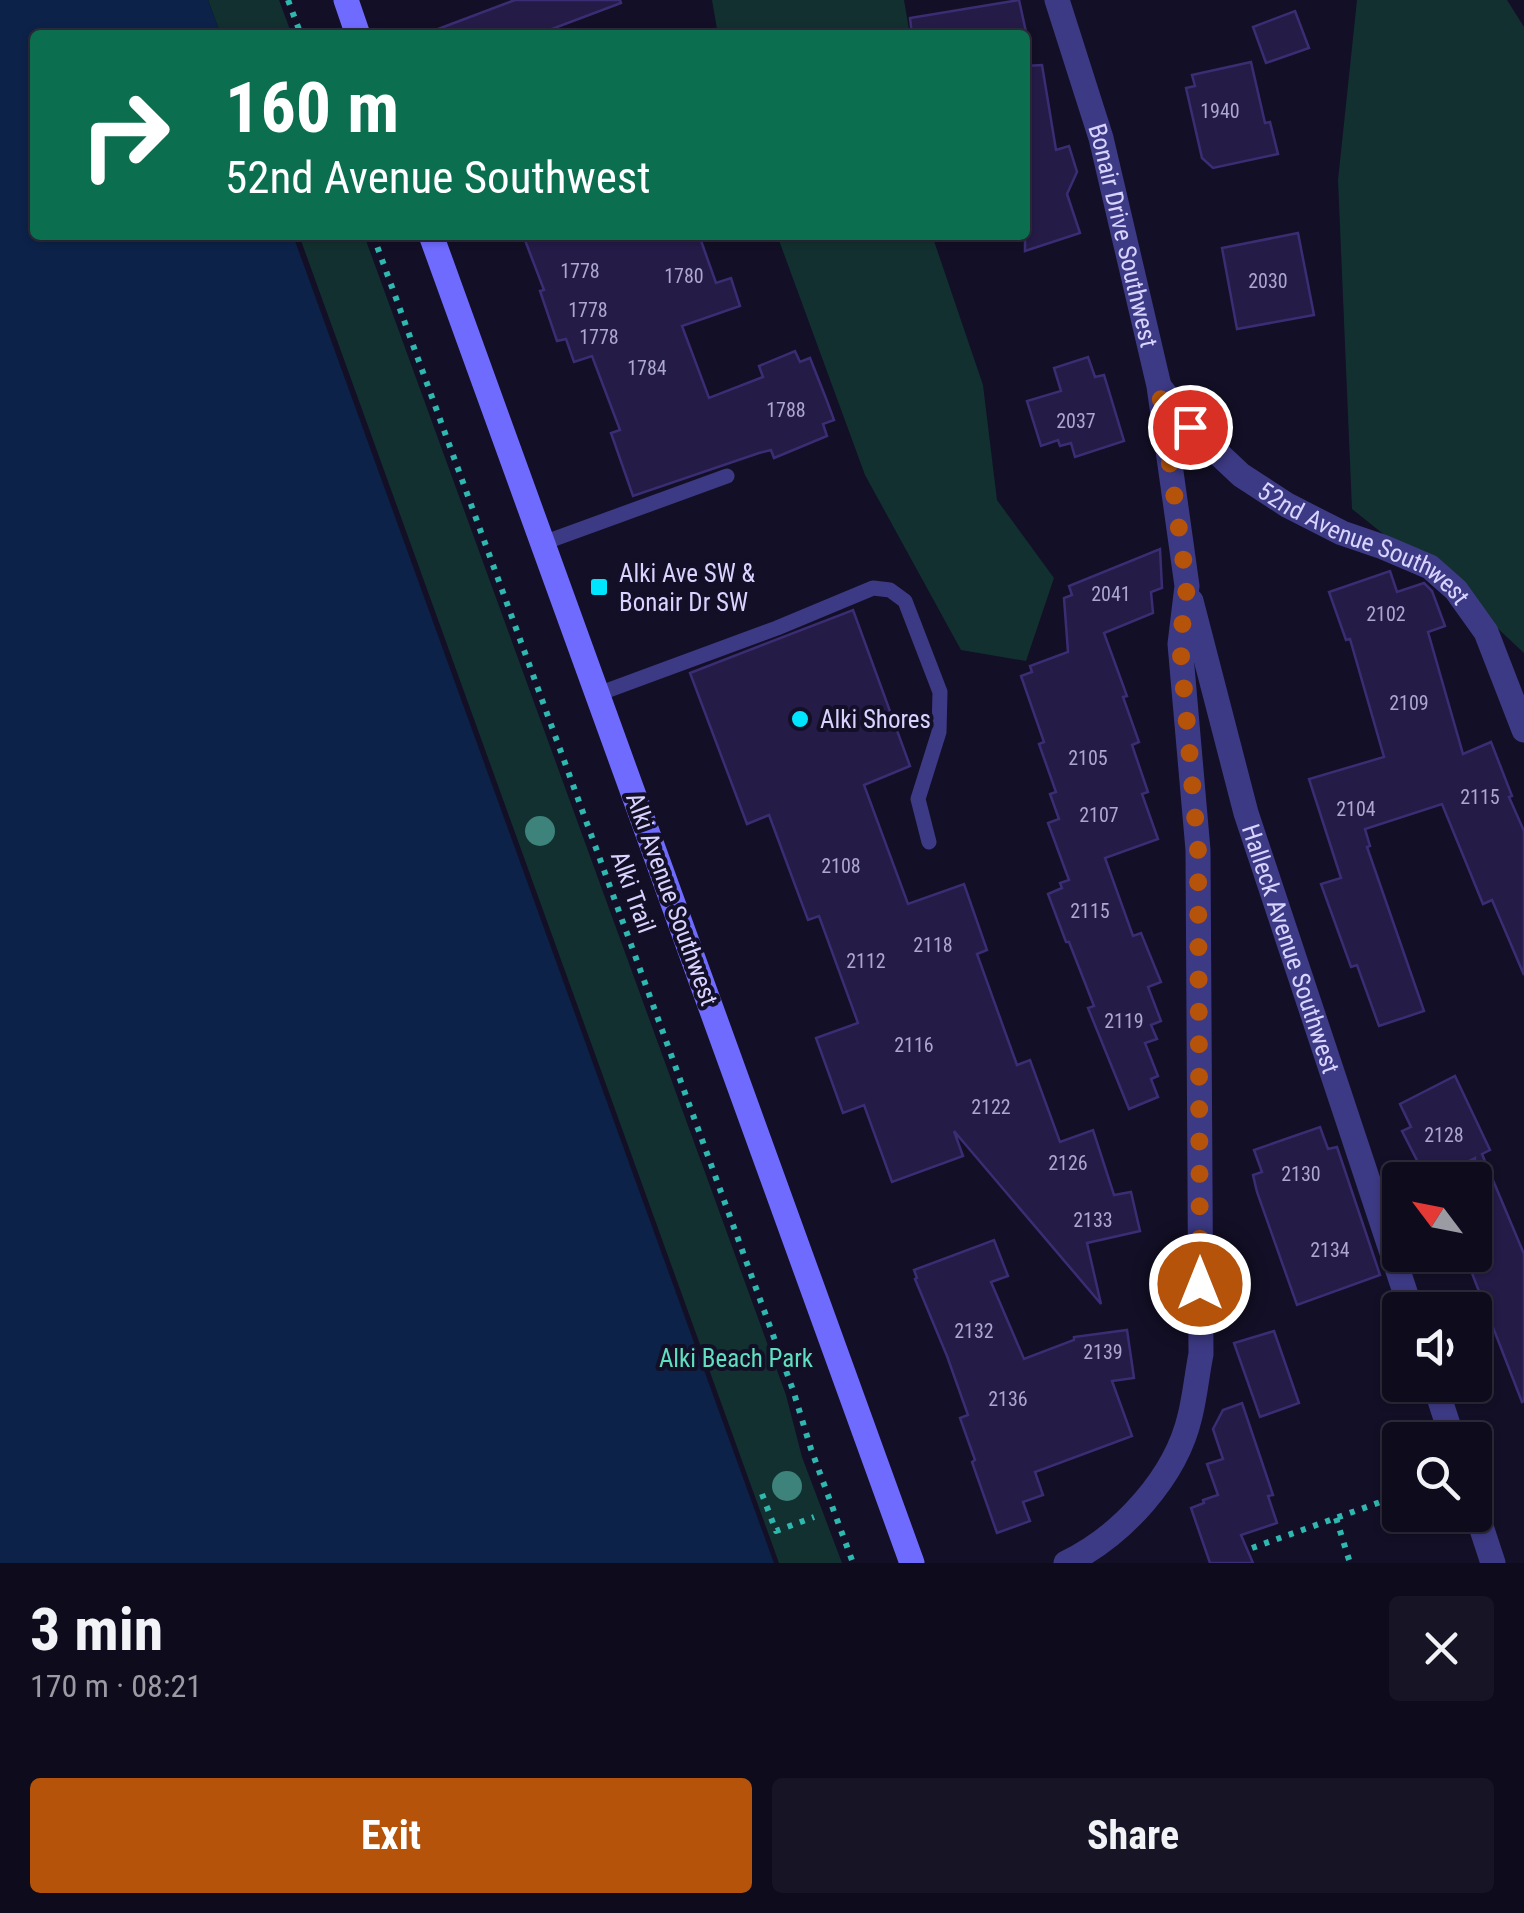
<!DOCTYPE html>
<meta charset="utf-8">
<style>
:root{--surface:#0e0b1c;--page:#171425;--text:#f1f3f6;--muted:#9b9ba3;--line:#2e2b3b;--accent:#b45309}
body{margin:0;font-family:"Roboto Condensed",sans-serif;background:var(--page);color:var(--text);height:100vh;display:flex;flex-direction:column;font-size:38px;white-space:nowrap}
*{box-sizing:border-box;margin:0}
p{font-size:32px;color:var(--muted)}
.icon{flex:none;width:55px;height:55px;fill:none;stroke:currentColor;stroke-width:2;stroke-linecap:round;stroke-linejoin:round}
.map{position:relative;height:1563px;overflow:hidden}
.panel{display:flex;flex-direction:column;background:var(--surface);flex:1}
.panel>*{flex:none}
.banner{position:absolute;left:30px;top:30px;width:1000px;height:210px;border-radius:10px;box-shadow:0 2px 8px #0004,0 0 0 2px var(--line);background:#0b6e4f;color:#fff;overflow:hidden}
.needle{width:65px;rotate:302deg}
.fabs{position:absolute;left:1382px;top:1162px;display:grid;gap:20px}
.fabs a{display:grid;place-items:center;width:110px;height:110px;border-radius:10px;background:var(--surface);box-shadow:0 2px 8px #0004,0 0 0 2px var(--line);font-size:50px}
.pin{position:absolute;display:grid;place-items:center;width:85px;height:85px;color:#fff;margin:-42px;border:5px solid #fff;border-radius:50%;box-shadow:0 2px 10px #0007}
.me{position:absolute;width:110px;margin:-55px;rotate:0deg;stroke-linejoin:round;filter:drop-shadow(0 0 8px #0008)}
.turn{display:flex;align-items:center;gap:35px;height:210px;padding:0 30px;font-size:45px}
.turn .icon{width:130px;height:130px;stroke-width:2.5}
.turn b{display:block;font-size:70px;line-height:85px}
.round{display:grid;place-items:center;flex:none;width:105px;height:105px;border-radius:10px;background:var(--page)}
.head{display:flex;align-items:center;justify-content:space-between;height:170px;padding:0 30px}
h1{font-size:60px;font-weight:700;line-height:75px}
.button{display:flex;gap:20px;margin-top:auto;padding:20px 30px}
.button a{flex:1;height:115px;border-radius:10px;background:var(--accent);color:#fff;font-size:40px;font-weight:700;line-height:115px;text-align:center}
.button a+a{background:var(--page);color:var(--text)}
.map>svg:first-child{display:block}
</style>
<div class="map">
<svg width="1524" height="1563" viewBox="0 0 1524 1563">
<rect width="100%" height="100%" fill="#130f26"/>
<g fill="#12302f">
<polygon points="208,0 279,0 292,35 221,35"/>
<polygon points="712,0 904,0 910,35 718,35"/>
<polygon points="1357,0 1507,0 1524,27 1524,653 1476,608 1352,509 1338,180"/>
<polygon points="293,235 364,235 786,1395 802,1457 842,1563 774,1563"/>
<polygon points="777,235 932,235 983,385 997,500 1054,578 1026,661 961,650 865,475"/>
</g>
<polygon fill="#0c2248" points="0,0 208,0 221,35 35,35 35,235 293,235 774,1563 0,1563"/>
<polygon fill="#130f26" points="293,235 299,235 779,1563 774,1563"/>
<g fill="#241b47" stroke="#3b2d73" stroke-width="2.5">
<polygon points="515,0 620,0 621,3 536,35 431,35 430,32"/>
<polygon points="1019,0 1026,32 1007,35 912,35 910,18"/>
<polygon points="1295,11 1309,48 1266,63 1253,27"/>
<polygon points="1251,62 1265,123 1270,122 1278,154 1213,168 1202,158 1186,88 1195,86 1192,75"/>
<polygon points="1042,65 1056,150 1069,146 1077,172 1067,194 1080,233 1025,251 1025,66"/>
<polygon points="1298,233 1314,315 1237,329 1222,248"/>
<polygon points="523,235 699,235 716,283 731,278 740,306 682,326 709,398 763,377 759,366 795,351 800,362 810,358 827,401 834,420 823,424 827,436 774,458 771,450 759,453 633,496 611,433 620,430 592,356 574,362 566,339 557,341 540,291 544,290"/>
<polygon points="1088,357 1095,377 1104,375 1124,441 1075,457 1071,443 1060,446 1058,440 1041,446 1027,401 1061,391 1054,368"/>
<polygon points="1160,549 1162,588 1151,592 1153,613 1104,633 1127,696 1123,697 1139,742 1132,745 1148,792 1142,794 1158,839 1105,858 1133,936 1141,933 1161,982 1148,987 1161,1021 1151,1025 1157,1039 1145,1043 1158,1076 1151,1079 1158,1097 1129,1109 1088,1008 1094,1006 1069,942 1066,942 1048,894 1062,888 1060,883 1069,880 1048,823 1059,819 1050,794 1056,792 1039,744 1044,742 1021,676 1032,672 1030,666 1068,652 1064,598 1072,595 1069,586"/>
<polygon points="1390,571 1397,592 1424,583 1432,591 1445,626 1428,632 1463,754 1491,742 1512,796 1509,797 1524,831 1524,975 1492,900 1483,904 1442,804 1365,829 1370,846 1367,847 1424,1011 1379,1026 1357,965 1351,967 1321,884 1341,878 1309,779 1384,757 1350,639 1346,640 1329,592"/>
<polygon points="853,610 910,766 864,785 908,904 964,884 987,950 977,954 1017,1065 1030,1060 1060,1142 1093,1130 1114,1195 1131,1192 1140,1231 1087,1243 1101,1304 954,1131 963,1156 892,1182 864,1105 843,1113 816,1038 858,1023 819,916 808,920 769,815 747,824 690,673"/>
<polygon points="1455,1076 1490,1150 1482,1154 1524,1254 1524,1401 1522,1402 1468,1263 1475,1260 1475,1158 1437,1177 1432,1169 1423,1172 1402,1131 1411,1127 1400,1104"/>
<polygon points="1320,1127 1328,1149 1337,1147 1380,1275 1297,1305 1257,1192 1253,1175 1262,1172 1254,1150"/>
<polygon points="994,1240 1008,1276 991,1282 1024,1359 1074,1340 1074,1337 1127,1330 1134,1378 1112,1381 1132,1436 1035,1472 1043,1495 1023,1502 1030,1521 997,1533 972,1462 975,1460 960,1418 968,1415 947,1356 915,1279 917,1278 914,1270"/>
<polygon points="1274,1331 1299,1403 1260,1417 1234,1343"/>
<polygon points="1242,1403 1273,1495 1268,1496 1277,1523 1241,1535 1253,1563 1210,1563 1191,1508 1204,1503 1203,1500 1218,1495 1207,1464 1223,1459 1213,1429 1223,1410"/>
</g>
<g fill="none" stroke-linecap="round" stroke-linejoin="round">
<g stroke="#2fb8b0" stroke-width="6" stroke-dasharray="5 8" stroke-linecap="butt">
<polyline points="288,0 301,35"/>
<polyline points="373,235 793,1390 811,1449 853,1563"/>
<polyline points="762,1494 776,1531 814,1517"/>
<polyline points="1336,1518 1350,1563"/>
<polyline points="1252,1548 1400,1495"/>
</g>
<g stroke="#3d3a85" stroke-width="15">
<polyline points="543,543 727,476"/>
<polyline points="598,694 777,628 873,588 890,590 905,601 940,692 939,732 918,799 929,842"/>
</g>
<g stroke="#3d3a85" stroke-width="25">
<path id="s1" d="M1057,0L1101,138L1159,386L1187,586L1180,644L1198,850L1201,1354C1197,1374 1195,1396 1190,1416C1176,1477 1122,1536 1066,1563"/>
<path id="s2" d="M1162,390L1190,427L1241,475L1287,505L1342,533L1383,547L1430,567L1456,590L1486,632L1524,730"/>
<path id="s3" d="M1191,601L1246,813L1411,1310"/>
<polyline points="1435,1385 1453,1440"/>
<polyline points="1475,1508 1493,1563"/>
</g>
<g stroke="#6f6bff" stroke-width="25">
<polyline points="346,0 358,35"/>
<polyline points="431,235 912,1563"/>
</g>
</g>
<g fill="#3d827b">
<circle cx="540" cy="831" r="15"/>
<circle cx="787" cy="1486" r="15"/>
</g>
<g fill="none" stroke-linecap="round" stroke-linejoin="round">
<polyline stroke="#b45309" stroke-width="18" stroke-dasharray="0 32.4" points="1190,427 1159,386 1187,586 1180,644 1198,850 1200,1284"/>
</g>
<g fill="#00e5ff" stroke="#130f26" stroke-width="4">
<rect x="589" y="577" width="20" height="20" rx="5"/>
<circle cx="800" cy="719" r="10"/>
</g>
<g text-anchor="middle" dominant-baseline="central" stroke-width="8" stroke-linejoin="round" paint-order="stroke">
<g font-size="20" fill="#aca6d1">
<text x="1220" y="111">1940</text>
<text x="580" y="271">1778</text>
<text x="684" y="276">1780</text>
<text x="1268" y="281">2030</text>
<text x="588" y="310">1778</text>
<text x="599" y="337">1778</text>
<text x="647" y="368">1784</text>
<text x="786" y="410">1788</text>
<text x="1076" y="421">2037</text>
<text x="1111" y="594">2041</text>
<text x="1386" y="614">2102</text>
<text x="1409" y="703">2109</text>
<text x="1088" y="758">2105</text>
<text x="1480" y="797">2115</text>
<text x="1356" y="809">2104</text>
<text x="1099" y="815">2107</text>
<text x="841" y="866">2108</text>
<text x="1090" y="911">2115</text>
<text x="933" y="945">2118</text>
<text x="866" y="961">2112</text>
<text x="1124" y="1021">2119</text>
<text x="914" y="1045">2116</text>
<text x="991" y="1107">2122</text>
<text x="1444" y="1135">2128</text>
<text x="1068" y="1163">2126</text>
<text x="1301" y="1174">2130</text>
<text x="1093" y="1220">2133</text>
<text x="1330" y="1250">2134</text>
<text x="974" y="1331">2132</text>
<text x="1103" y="1352">2139</text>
<text x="1008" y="1399">2136</text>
</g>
<g font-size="25" fill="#d9d4ff" stroke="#130f26">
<text stroke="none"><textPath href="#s1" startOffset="245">Bonair Drive Southwest</textPath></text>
<text stroke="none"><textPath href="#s2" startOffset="258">52nd Avenue Southwest</textPath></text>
<text transform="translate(633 892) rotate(70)">Alki Trail</text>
<text transform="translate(672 899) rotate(70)">Alki Avenue Southwest</text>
<text stroke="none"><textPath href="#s3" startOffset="362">Halleck Avenue Southwest</textPath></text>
</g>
<g font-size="25" fill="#d9d4ff" stroke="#130f26" text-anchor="start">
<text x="619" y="573">Alki Ave SW &amp;<tspan x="619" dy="29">Bonair Dr SW</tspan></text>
<text x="820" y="719">Alki Shores</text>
</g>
<g font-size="25" fill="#5fe0c0" stroke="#130f26">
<text x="736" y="1358">Alki Beach Park</text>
</g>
</g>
</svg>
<div class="fabs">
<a><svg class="needle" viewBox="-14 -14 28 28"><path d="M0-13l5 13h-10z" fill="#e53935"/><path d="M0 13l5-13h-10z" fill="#9b9ba3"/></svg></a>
<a><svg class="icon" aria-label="sound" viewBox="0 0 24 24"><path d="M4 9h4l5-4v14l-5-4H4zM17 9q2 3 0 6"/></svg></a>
<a><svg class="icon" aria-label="search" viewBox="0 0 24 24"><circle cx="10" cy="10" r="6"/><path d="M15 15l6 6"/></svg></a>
</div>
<div class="pin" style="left:1190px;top:427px;background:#d93025"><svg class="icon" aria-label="arrive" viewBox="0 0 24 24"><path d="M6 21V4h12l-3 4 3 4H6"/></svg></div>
<svg class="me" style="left:1200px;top:1284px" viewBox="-20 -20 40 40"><circle r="17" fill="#b45309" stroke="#fff" stroke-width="3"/><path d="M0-11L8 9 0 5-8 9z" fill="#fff"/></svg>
<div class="banner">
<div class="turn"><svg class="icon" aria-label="right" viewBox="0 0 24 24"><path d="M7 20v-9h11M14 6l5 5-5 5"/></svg><div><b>160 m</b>52nd Avenue Southwest</div></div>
</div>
</div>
<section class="panel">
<div class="head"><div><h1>3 min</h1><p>170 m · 08:21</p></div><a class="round"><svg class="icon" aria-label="close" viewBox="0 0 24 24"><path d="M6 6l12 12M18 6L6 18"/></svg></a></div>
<div class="button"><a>Exit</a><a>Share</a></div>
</section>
